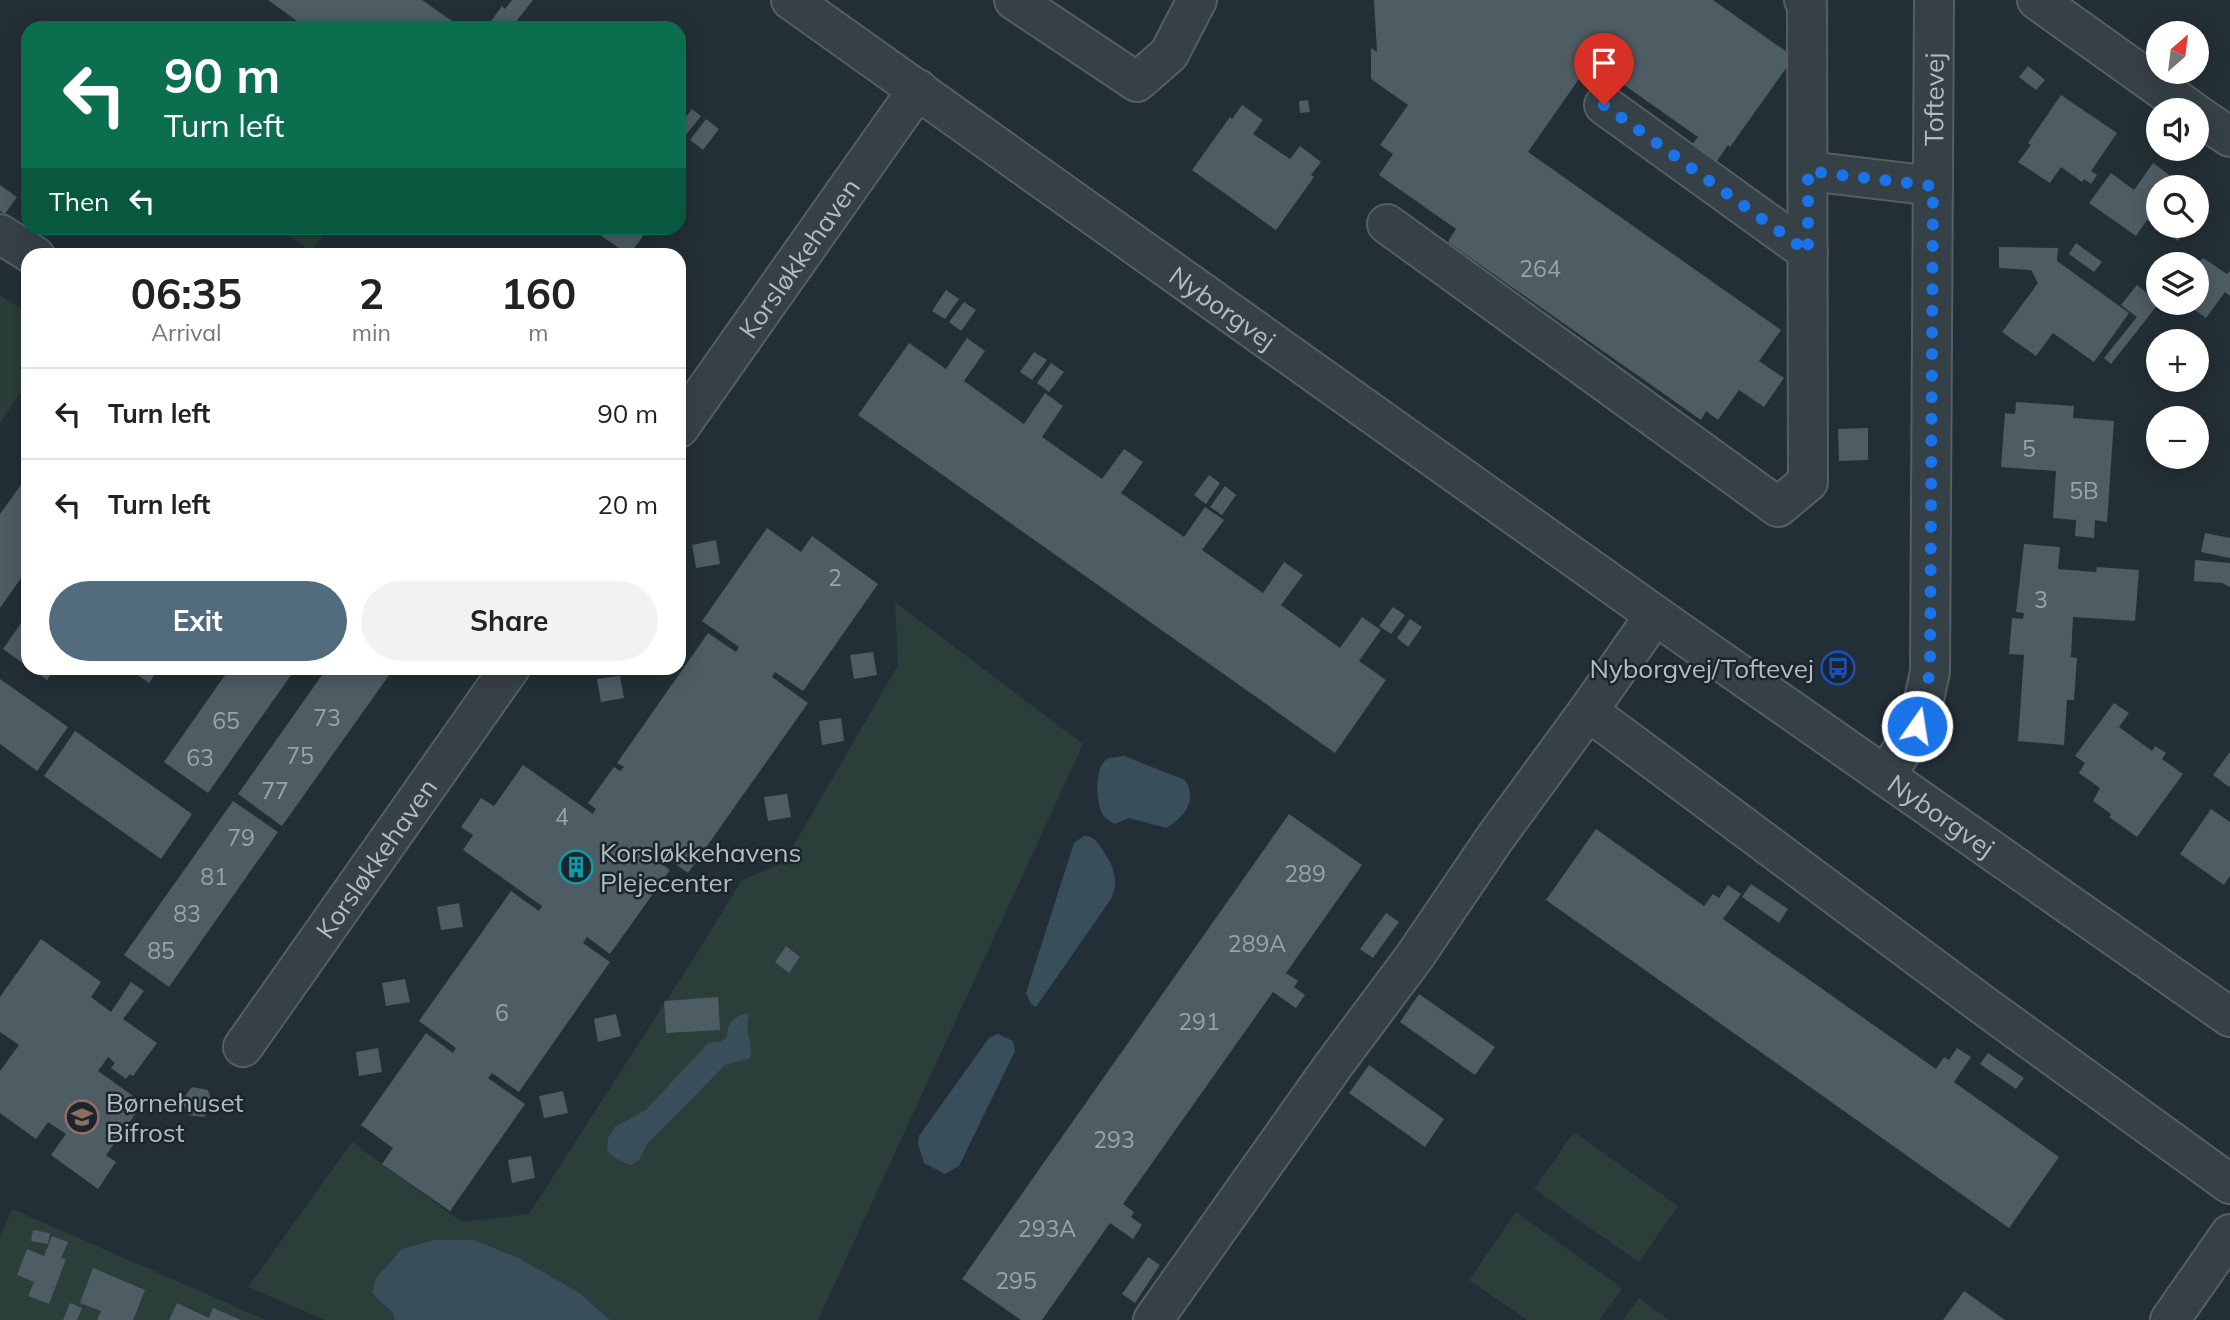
<!DOCTYPE html>
<meta charset="utf-8">
<style>
:root{--surface:#fff;--page:#f2f2f2;--text:#222;--muted:#767676;--line:#e0e0e0;--accent:#526c7d}
body{margin:0;font-family:Mulish,sans-serif;background:var(--page);color:var(--text);height:100vh;display:flex;flex-direction:column;font-size:26px;white-space:nowrap}
*{box-sizing:border-box;margin:0}
p{font-size:23px;color:var(--muted)}
.icon{flex:none;width:38px;height:38px;fill:none;stroke:currentColor;stroke-width:2;stroke-linecap:round;stroke-linejoin:round}
.map{position:relative;flex:1;overflow:hidden}
.panel{position:absolute;left:21px;top:248px;width:665px;height:427px;display:flex;flex-direction:column;background:var(--surface);border-radius:21px;box-shadow:0 4px 18px #0003}
.panel>*{flex:none}
.guide{position:absolute;left:21px;top:21px;width:665px;height:214px;border-radius:21px;box-shadow:0 4px 18px #0003;background:#0b6e4f;color:#fff;overflow:hidden}
.needle{width:46px;rotate:28deg}
.controls{position:absolute;left:2146px;top:21px;display:grid;gap:14px}
.controls a{display:grid;place-items:center;width:63px;height:63px;border-radius:50%;background:var(--surface);box-shadow:0 4px 18px #0003;font-size:35px}
.pin{position:absolute;display:grid;place-items:center;width:60px;height:60px;color:#fff;margin:-72px -30px;border-radius:50% 50% 50% 0;rotate:-45deg;box-shadow:0 0 7px #0007}
.pin .icon{rotate:45deg}
.me{position:absolute;width:77px;margin:-38px;rotate:13deg;stroke-linejoin:round;filter:drop-shadow(0 0 5px #0008)}
.turn{display:flex;align-items:center;gap:24px;height:147px;padding:0 28px;font-size:32px}
.turn .icon{width:91px;height:91px;stroke-width:2.5}
.turn b{display:block;font-size:49px;line-height:60px}
.then{display:flex;align-items:center;height:66px;padding:0 28px;background:#0003;gap:14px;font-size:26px}
.eta{display:flex;justify-content:space-evenly;align-items:center;height:119px;text-align:center}
.eta b{font-size:42px;font-weight:700;line-height:49px}
.button{display:flex;gap:14px;margin-top:auto;padding:14px 28px}
.button a{flex:1;height:80px;border-radius:42px;background:var(--accent);color:#fff;font-size:28px;font-weight:700;line-height:80px;text-align:center}
.button a+a{background:var(--page);color:var(--text)}
ul{padding:0;list-style:none}
li{display:flex;align-items:center;gap:21px;height:91px;padding:0 28px;border-top:2px solid var(--line)}
li div{flex:1}
li b{display:block;font-size:26px}
li em{font-style:normal}
.map>svg:first-child{display:block}
</style>
<div class="map">
<svg width="2230" height="1320" viewBox="0 0 2230 1320">
<rect width="100%" height="100%" fill="#232f36"/>
<g fill="#2b3e39">
<polygon points="278,228 328,228 311,251"/>
<polygon points="0,295 28,314 28,381 0,423"/>
<polygon points="895,602 1083,744 818,1320 325,1320 248,1287 352,1142 462,1222 529,1214 706,939 741,881 784,862 898,665"/>
<polygon points="1574,1132 1678,1206 1639,1262 1534,1189"/>
<polygon points="12,1209 266,1320 0,1320 0,1236"/>
<polygon points="1516,1212 1622,1288 1599,1320 1527,1320 1469,1280"/>
<polygon points="1639,1298 1669,1320 1623,1320"/>
</g>
<g fill="#384e5b">
<path d="M1124,756L1185,780C1198,800 1184,818 1166,828L1129,818L1115,824C1110,821 1105,819 1102,813C1096,801 1094,767 1107,759C1112,757 1120,757 1124,756Z"/>
<path d="M1084,836C1094,836 1097,842 1102,849C1113,865 1120,880 1111,899L1036,1007L1031,1004L1026,993L1074,843Z"/>
<path d="M747,1013L749,1017C744,1034 754,1043 750,1058L725,1065L648,1143L639,1160L631,1165C622,1163 613,1157 607,1151L608,1138L615,1127L646,1110L708,1043L722,1041L727,1037C727,1023 733,1017 747,1013Z"/>
<polygon points="998,1034 1013,1041 1015,1051 959,1166 945,1174 924,1163 918,1144 919,1136 989,1038"/>
<path d="M434,1240H473L519,1258L579,1293L610,1320H395C392,1305 378,1304 372,1292L376,1278L402,1249Z"/>
</g>
<g fill="#4e5c64">
<polygon points="268,0 422,0 462,28 307,28"/>
<polygon points="512,0 533,0 511,28 486,28 502,6 505,9"/>
<polygon points="1374,0 1713,0 1794,57 1730,147 1728,145 1715,164 1691,146 1698,137 1600,68 1605,59 1597,53 1528,152 1781,330 1759,361 1784,378 1764,407 1739,390 1718,420 1706,411 1701,420 1448,242 1456,229 1379,175 1393,154 1380,145 1408,105 1371,79 1371,48 1377,52"/>
<polygon points="2028,66 2045,80 2036,90 2019,77"/>
<polygon points="2061,95 2117,133 2091,171 2097,175 2091,184 2084,179 2082,182 2061,167 2050,183 2018,162 2031,145 2028,143"/>
<polygon points="1308,100 1310,112 1300,113 1299,101"/>
<polygon points="1242,105 1263,120 1253,134 1290,159 1300,146 1321,162 1311,175 1314,177 1276,230 1192,170 1230,117 1232,119"/>
<polygon points="692,109 701,116 685,136 679,131 679,125"/>
<polygon points="706,119 719,129 703,150 690,140"/>
<polygon points="2153,163 2186,187 2158,187 2158,226 2189,226 2178,241 2147,220 2136,236 2089,203 2111,173 2134,190"/>
<polygon points="0,185 17,197 5,214 0,211"/>
<polygon points="2196,194 2206,201 2196,215"/>
<polygon points="590,228 649,228 629,255"/>
<polygon points="2076,243 2102,262 2094,272 2069,254"/>
<polygon points="1999,247 2058,248 2057,261 2129,313 2094,362 2053,333 2036,356 2002,332 2038,283 2031,270 1999,268"/>
<polygon points="2203,258 2227,274 2230,271 2230,296 2225,292 2206,318 2185,303 2196,303 2196,267"/>
<polygon points="2137,285 2159,303 2111,364 2104,358 2137,317 2121,305"/>
<polygon points="946,290 959,299 945,319 932,311"/>
<polygon points="964,302 976,310 961,331 949,322"/>
<polygon points="967,338 985,351 964,381 1024,424 1045,393 1063,406 1042,437 1102,479 1124,449 1143,462 1121,493 1184,537 1205,507 1224,520 1202,550 1263,593 1284,562 1303,575 1281,605 1340,648 1362,617 1381,630 1359,661 1386,680 1335,753 858,415 909,343 946,369"/>
<polygon points="1034,352 1047,360 1032,380 1020,372"/>
<polygon points="1051,363 1064,372 1049,392 1037,383"/>
<polygon points="2016,402 2074,406 2073,418 2114,421 2107,522 2095,520 2094,538 2075,536 2076,520 2053,518 2056,471 2001,467 2005,413 2015,414"/>
<polygon points="1868,428 1868,460 1839,461 1838,429"/>
<polygon points="28,475 28,568 0,608 0,514"/>
<polygon points="1209,475 1220,483 1206,504 1194,495"/>
<polygon points="1225,486 1236,495 1222,515 1210,507"/>
<polygon points="767,528 801,552 812,536 878,584 803,691 775,672 772,677 808,703 688,873 666,857 662,864 670,870 610,954 587,937 583,943 610,962 519,1092 492,1073 488,1078 525,1104 450,1211 382,1164 393,1148 361,1125 426,1033 453,1053 456,1048 419,1021 511,891 539,911 542,906 463,850 473,835 461,827 481,798 494,806 523,765 593,814 596,809 588,803 614,767 620,771 624,767 617,763 708,633 736,652 739,647 702,621"/>
<polygon points="2205,533 2230,538 2230,558 2201,552"/>
<polygon points="716,540 720,564 696,568 692,545"/>
<polygon points="2024,544 2060,547 2058,569 2096,572 2097,567 2139,570 2135,621 2073,617 2071,657 2077,658 2074,700 2067,700 2064,745 2018,741 2024,655 2009,654 2012,618 2023,619 2024,613 2016,612"/>
<polygon points="2195,560 2230,563 2230,587 2222,583 2194,581"/>
<polygon points="1393,607 1405,615 1391,634 1379,626"/>
<polygon points="28,613 28,667 3,649"/>
<polygon points="1410,619 1422,627 1408,647 1397,638"/>
<polygon points="873,652 877,675 854,679 850,655"/>
<polygon points="31,668 55,668 47,680"/>
<polygon points="128,668 159,668 149,683"/>
<polygon points="230,668 296,668 208,793 164,762"/>
<polygon points="327,668 388,668 392,671 282,826 238,794"/>
<polygon points="620,676 624,698 601,702 597,679"/>
<polygon points="0,679 68,727 37,771 0,744"/>
<polygon points="2114,703 2129,713 2119,727 2152,751 2155,746 2166,753 2162,759 2183,774 2137,837 2109,817 2111,814 2093,801 2100,788 2079,773 2085,763 2075,756"/>
<polygon points="841,718 844,741 822,745 819,721"/>
<polygon points="75,731 192,814 161,859 44,776"/>
<polygon points="2230,752 2230,785 2229,787 2213,775"/>
<polygon points="787,794 791,817 768,821 764,797"/>
<polygon points="233,801 278,832 169,987 124,955"/>
<polygon points="2211,809 2230,822 2230,876 2224,885 2180,854"/>
<polygon points="1289,814 1362,865 1286,973 1298,981 1294,987 1305,995 1296,1008 1273,992 1123,1204 1134,1212 1131,1217 1142,1225 1133,1239 1110,1223 1042,1320 1021,1320 962,1279"/>
<polygon points="1596,829 1704,906 1713,894 1719,898 1728,885 1741,894 1723,919 1936,1069 1944,1057 1949,1060 1957,1048 1971,1057 1954,1082 2059,1157 2009,1228 1546,900"/>
<polygon points="1751,884 1788,909 1779,923 1742,897"/>
<polygon points="459,903 463,927 441,930 437,907"/>
<polygon points="1386,913 1399,922 1373,958 1360,949"/>
<polygon points="41,939 101,982 91,997 111,1012 131,982 144,991 123,1019 157,1043 133,1076 130,1074 126,1079 111,1068 115,1063 108,1057 98,1071 143,1103 106,1155 116,1162 98,1189 51,1155 66,1134 48,1122 36,1139 0,1113 0,1071 19,1045 0,1032 0,997"/>
<polygon points="786,946 800,957 789,973 775,962"/>
<polygon points="405,979 410,1002 386,1006 382,983"/>
<polygon points="1419,994 1495,1047 1475,1075 1400,1022"/>
<polygon points="718,997 720,1030 666,1033 664,1001"/>
<polygon points="616,1014 621,1036 598,1042 594,1019"/>
<polygon points="378,1048 382,1072 359,1076 356,1052"/>
<polygon points="1988,1053 2024,1078 2016,1089 1980,1064"/>
<polygon points="1369,1065 1444,1119 1425,1147 1349,1093"/>
<polygon points="192,1087 208,1090 213,1105 204,1117 188,1115 182,1100"/>
<polygon points="563,1091 568,1113 544,1118 539,1096"/>
<polygon points="531,1156 535,1178 512,1183 508,1160"/>
<polygon points="33,1230 50,1233 48,1244 31,1241"/>
<polygon points="52,1236 68,1242 61,1258 66,1259 49,1304 28,1296 34,1282 17,1275 27,1249 44,1256"/>
<polygon points="1148,1257 1160,1265 1135,1303 1122,1294"/>
<polygon points="93,1268 145,1290 133,1320 97,1320 101,1311 80,1303"/>
<polygon points="1964,1291 2005,1320 1943,1320"/>
<polygon points="70,1303 82,1308 77,1320 63,1320"/>
<polygon points="177,1303 209,1318 213,1308 241,1320 169,1320"/>
</g>
<g fill="none" stroke-linecap="round" stroke-linejoin="round">
<defs>
<g id="minor">
<path id="s1" d="M791,0L1655,615L2230,1017"/>
<polyline points="1014,0 1137,82 1169,54 1197,0"/>
<polyline points="2037,0 2191,110"/>
<polyline points="1604,105 1808,252"/>
<polyline points="2196,114 2230,137"/>
<polyline points="1808,171 1933,186"/>
<polyline points="1387,224 1778,507 1808,482 1807,3 1804,0"/>
<polyline points="0,234 35,256"/>
<path id="s2" d="M679,428L918,89"/>
<polyline points="1588,711 1655,615"/>
<path id="s3" d="M1885,776L1918,726L1930,672L1934,0"/>
<path id="s4" d="M243,1047L510,668"/>
<polyline points="1153,1320 1333,1066 1415,956 1495,838 1588,711 1983,1005 2230,1184"/>
<polyline points="2170,1320 2230,1234"/>
</g>
</defs>
<use href="#minor" stroke="#545e64" stroke-width="42"/>
<use href="#minor" stroke="#364147" stroke-width="38"/>
</g>
<g fill="none" stroke-linecap="round" stroke-linejoin="round">
<polyline stroke="#1a73e8" stroke-width="12" stroke-dasharray="0 21.6" points="1604,105 1808,252 1808,171 1933,186 1930,672 1917,726"/>
</g>
<defs>
<symbol id="bus-ring" viewBox="-11 -11 22 22"><circle r="9.5" fill="#1c252b" stroke="#1a4fb4" stroke-width="1.5"/><path d="M-5-6H5V4H4V6H2V4H-2V6H-4V4H-5ZM-3.5-4V0h7V-4ZM-3.5 1.2v1.5H-2V1.2ZM2 1.2v1.5H3.5V1.2Z" fill="#1a4fb4"/></symbol>
<symbol id="building-ring" viewBox="-11 -11 22 22"><circle r="9.5" fill="#1c252b" stroke="#0f9aa8" stroke-width="1.5"/><path d="M-4-6H4V6H1V3H-1V6H-4ZM-2.5-4.3h1.7v1.8h-1.7ZM.8-4.3h1.7v1.8H.8ZM-2.5-1h1.7V.8h-1.7ZM.8-1h1.7V.8H.8Z" fill="#0f9aa8"/></symbol>
<symbol id="school-ring" viewBox="-11 -11 22 22"><circle r="9.5" fill="#1c252b" stroke="#8d6e63" stroke-width="1.5"/><path d="M0-5L7-2L0 1L-7-2ZM-4 1L0 2.5L4 1V4Q0 6-4 4Z" fill="#8d6e63"/></symbol>
</defs>
<g fill-rule="evenodd">
<use href="#bus-ring" x="1819" y="649" width="38" height="38"/>
<use href="#building-ring" x="557" y="848" width="38" height="38"/>
<use href="#school-ring" x="63" y="1098" width="38" height="38"/>
</g>
<g text-anchor="middle" dominant-baseline="central" stroke-width="5" stroke-linejoin="round" paint-order="stroke">
<g font-size="23" fill="#98a4ab">
<text x="1540" y="268">264</text>
<text x="2029" y="448">5</text>
<text x="2084" y="490">5B</text>
<text x="835" y="577">2</text>
<text x="2041" y="599">3</text>
<text x="327" y="717">73</text>
<text x="226" y="720">65</text>
<text x="300" y="755">75</text>
<text x="200" y="757">63</text>
<text x="275" y="790">77</text>
<text x="562" y="816">4</text>
<text x="241" y="837">79</text>
<text x="1305" y="873">289</text>
<text x="214" y="876">81</text>
<text x="187" y="913">83</text>
<text x="1257" y="943">289A</text>
<text x="161" y="950">85</text>
<text x="502" y="1012">6</text>
<text x="1199" y="1021">291</text>
<text x="1114" y="1139">293</text>
<text x="1047" y="1228">293A</text>
<text x="1016" y="1280">295</text>
</g>
<g font-size="26" fill="#b1bcc3" stroke="#1c252b">
<text stroke="none"><textPath href="#s3" startOffset="688">Toftevej</textPath></text>
<text stroke="none"><textPath href="#s2" startOffset="208">Korsløkkehaven</textPath></text>
<text stroke="none"><textPath href="#s1" startOffset="530">Nyborgvej</textPath></text>
<text stroke="none"><textPath href="#s1" startOffset="1410">Nyborgvej</textPath></text>
<text stroke="none"><textPath href="#s4" startOffset="231">Korsløkkehaven</textPath></text>
</g>
<g font-size="26" fill="#b1bcc3" stroke="#1c252b" text-anchor="start">
<text x="1814" y="668" text-anchor="end">Nyborgvej/Toftevej</text>
<text x="600" y="852">Korsløkkehavens<tspan x="600" dy="30">Plejecenter</tspan></text>
<text x="106" y="1102">Børnehuset<tspan x="106" dy="30">Bifrost</tspan></text>
</g>
</g>
</svg>
<div class="controls">
<a><svg class="needle" viewBox="-14 -14 28 28"><path d="M0-13l5 13h-10z" fill="#e53935"/><path d="M0 13l5-13h-10z" fill="#767676"/></svg></a>
<a><svg class="icon" aria-label="sound" viewBox="0 0 24 24"><path d="M4 9h4l5-4v14l-5-4H4zM17 9q2 3 0 6"/></svg></a>
<a><svg class="icon" aria-label="search" viewBox="0 0 24 24"><circle cx="10" cy="10" r="6"/><path d="M15 15l6 6"/></svg></a>
<a><svg class="icon" aria-label="layers" viewBox="0 0 24 24"><path d="M12 4l9 5-9 5-9-5zM3 14l9 5 9-5"/></svg></a>
<a>+</a>
<a>−</a>
</div>
<div class="pin" style="left:1604px;top:105px;background:#d93025"><svg class="icon" aria-label="arrive" viewBox="0 0 24 24"><path d="M6 21V4h12l-3 4 3 4H6"/></svg></div>
<svg class="me" style="left:1917px;top:726px" viewBox="-20 -20 40 40"><circle r="17" fill="#1a73e8" stroke="#fff" stroke-width="3"/><path d="M0-11L8 9 0 5-8 9z" fill="#fff"/></svg>
<div class="guide">
<div class="turn"><svg class="icon" aria-label="left" viewBox="0 0 24 24"><path d="M17 20v-9H6M10 6l-5 5 5 5"/></svg><div><b>90 m</b>Turn left</div></div>
<div class="then">Then<svg class="icon" aria-label="left" viewBox="0 0 24 24"><path d="M17 20v-9H6M10 6l-5 5 5 5"/></svg></div>
</div>
<section class="panel">
<div class="eta">
<div><b>06:35</b><p>Arrival</p></div>
<div><b>2</b><p>min</p></div>
<div><b>160</b><p>m</p></div>
</div>
<ul>
<li><svg class="icon" aria-label="left" viewBox="0 0 24 24"><path d="M17 20v-9H6M10 6l-5 5 5 5"/></svg><div><b>Turn left</b></div><em>90 m</em></li>
<li><svg class="icon" aria-label="left" viewBox="0 0 24 24"><path d="M17 20v-9H6M10 6l-5 5 5 5"/></svg><div><b>Turn left</b></div><em>20 m</em></li>
</ul>
<div class="button"><a>Exit</a><a>Share</a></div>
</section>
</div>
